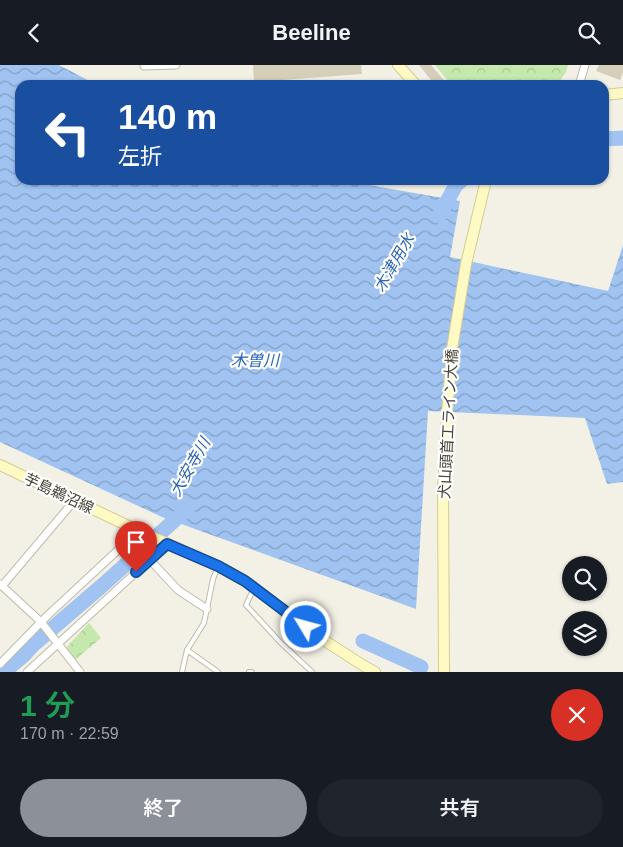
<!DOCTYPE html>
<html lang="ja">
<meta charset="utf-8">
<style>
:root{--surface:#171b24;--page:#20242c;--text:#f1f3f6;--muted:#9ea1a6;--accent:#8c9099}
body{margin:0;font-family:Helvetica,"Noto Sans JP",sans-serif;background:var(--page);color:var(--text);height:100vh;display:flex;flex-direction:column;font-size:19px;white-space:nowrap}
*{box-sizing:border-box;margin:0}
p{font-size:16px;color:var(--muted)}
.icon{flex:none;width:28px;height:28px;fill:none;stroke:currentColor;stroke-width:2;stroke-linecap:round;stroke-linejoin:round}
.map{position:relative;height:607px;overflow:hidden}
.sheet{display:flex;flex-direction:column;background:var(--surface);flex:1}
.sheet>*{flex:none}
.guide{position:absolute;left:15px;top:15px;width:594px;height:105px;border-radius:15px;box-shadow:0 1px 4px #0004;background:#1a4fa0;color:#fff;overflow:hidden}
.tools{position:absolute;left:562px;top:491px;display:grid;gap:10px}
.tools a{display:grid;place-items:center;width:45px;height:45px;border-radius:50%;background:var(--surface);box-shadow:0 1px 4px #0004;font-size:25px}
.pin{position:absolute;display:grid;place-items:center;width:42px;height:42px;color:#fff;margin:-51px -21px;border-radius:50% 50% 50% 0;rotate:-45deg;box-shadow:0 0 5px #0007}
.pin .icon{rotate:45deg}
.me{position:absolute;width:55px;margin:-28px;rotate:307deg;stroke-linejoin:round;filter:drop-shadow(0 0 4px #0008)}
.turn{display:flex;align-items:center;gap:18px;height:105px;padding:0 20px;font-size:22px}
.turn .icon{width:65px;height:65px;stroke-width:2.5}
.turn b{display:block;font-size:35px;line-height:42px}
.round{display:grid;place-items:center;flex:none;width:52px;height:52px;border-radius:26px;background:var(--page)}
.overview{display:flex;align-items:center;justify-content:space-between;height:85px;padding:0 20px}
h1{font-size:30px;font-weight:600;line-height:38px;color:#1e9e55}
.action{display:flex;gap:10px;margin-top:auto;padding:10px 20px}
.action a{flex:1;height:58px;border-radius:30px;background:var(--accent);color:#fff;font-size:20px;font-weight:600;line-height:58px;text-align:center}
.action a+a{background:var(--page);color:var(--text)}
header{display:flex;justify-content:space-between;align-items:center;height:65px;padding:0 20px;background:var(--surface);font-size:22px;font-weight:600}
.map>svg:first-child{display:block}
</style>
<header><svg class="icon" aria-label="back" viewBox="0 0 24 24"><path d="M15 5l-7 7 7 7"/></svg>Beeline<svg class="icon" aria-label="search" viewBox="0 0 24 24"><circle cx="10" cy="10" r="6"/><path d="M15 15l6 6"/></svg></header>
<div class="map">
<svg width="623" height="607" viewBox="0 0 623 607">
<defs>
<pattern id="park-crowns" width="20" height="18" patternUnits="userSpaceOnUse" patternTransform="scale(1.25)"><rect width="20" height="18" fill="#c4e8ad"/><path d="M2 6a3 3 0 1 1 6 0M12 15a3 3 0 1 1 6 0" fill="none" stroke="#aac895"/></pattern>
<pattern id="water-waves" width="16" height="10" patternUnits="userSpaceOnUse" patternTransform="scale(1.25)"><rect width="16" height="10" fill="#a0c3f1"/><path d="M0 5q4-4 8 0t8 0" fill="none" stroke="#84a0c4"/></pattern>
</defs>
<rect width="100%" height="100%" fill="#f3f1e5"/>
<g fill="url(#park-crowns)">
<polygon points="435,0 568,0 566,7 557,20 454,20 448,16"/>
<polygon points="89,558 101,573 75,595 65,584"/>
</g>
<polygon fill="url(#water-waves)" points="0,0 59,0 97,20 20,20 20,115 355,115 369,120 460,136 450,192 608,226 623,180 623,417 607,419 585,353 428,346 416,544 162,452 0,377"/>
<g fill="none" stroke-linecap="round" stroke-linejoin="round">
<g stroke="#a0c3f1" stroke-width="15">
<polyline points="604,74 623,73"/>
<polyline points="439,151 456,120 462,115"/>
<polyline points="363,576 421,602"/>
<polyline points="4,607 24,590 33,580 104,519 188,443"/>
</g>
</g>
<g fill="#d5cfba">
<polygon points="253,0 361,0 362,9 269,16 269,17 254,18"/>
<polygon points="419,0 431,0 448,20 435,20"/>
<polygon points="599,0 623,0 623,7 620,15 596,6"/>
</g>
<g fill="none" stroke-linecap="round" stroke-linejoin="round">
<defs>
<g id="lane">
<polyline points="254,523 246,540 280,577 312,607"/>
<polyline points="187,585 218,607"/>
<polyline points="182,607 187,585 204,558 213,514 218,502"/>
<polyline points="249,607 252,607"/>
</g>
<g id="street">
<polyline points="144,1 176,0"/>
<polyline points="579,20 585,0"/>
<polyline points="150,495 178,525 207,544"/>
<polyline points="0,519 41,557 80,607"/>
<polyline points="2,521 74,436"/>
<polyline points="0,599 47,551 118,485"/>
<polyline points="27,607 167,479"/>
</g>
<g id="secondary">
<polyline points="398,0 416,20"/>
<polyline points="604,30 623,28"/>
<polyline points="0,400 139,466 218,501 245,516 319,572 364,601 375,607"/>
<polyline points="444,607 443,424 447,349 452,284 466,199 486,115"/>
</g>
</defs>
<use href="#lane" stroke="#bfbaa8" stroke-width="6"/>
<use href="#street" stroke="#bfbaa8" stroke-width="9"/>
<use href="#secondary" stroke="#d4cd94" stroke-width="12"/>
<use href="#lane" stroke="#fff" stroke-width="4"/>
<use href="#street" stroke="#fff" stroke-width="7"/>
<use href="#secondary" stroke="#fffac3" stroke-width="10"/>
</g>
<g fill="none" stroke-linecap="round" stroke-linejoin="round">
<defs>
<polyline id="route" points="136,507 167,479 218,501 245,516 306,562"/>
</defs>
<use href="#route" stroke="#114b97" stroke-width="12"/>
<use href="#route" stroke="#1a73e8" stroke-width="9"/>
</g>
<g text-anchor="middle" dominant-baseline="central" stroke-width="4.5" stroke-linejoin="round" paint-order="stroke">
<g font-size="15" fill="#464235" stroke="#fff">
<text transform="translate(448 359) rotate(-87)">犬山頭首工ライン大橋</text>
<text transform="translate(59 428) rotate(25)">芋島鵜沼線</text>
</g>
<g font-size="16" font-style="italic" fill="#2c65b3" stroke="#fff">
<text transform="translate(394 198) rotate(-60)">木津用水</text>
<text x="255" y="295">木曽川</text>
<text transform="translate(190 402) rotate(-60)">大安寺川</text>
</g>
</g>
</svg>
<div class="tools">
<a><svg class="icon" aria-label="search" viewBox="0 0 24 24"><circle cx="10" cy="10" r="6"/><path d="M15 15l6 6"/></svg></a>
<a><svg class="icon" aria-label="layers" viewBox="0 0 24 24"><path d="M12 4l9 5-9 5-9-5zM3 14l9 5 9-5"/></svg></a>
</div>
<div class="pin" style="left:136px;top:507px;background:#d93025"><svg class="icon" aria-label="arrive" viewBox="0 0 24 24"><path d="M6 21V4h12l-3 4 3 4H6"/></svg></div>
<svg class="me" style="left:306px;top:562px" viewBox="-20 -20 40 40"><circle r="17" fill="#1a73e8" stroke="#fff" stroke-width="3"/><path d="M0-11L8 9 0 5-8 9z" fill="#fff"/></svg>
<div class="guide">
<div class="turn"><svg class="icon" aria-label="left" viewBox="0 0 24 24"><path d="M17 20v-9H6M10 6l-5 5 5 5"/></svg><div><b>140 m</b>左折</div></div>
</div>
</div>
<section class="sheet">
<div class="overview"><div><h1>1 分</h1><p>170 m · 22:59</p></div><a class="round" style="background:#d93025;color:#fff"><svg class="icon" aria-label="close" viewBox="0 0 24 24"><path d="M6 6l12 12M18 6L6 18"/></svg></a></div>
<div class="action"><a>終了</a><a>共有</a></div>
</section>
